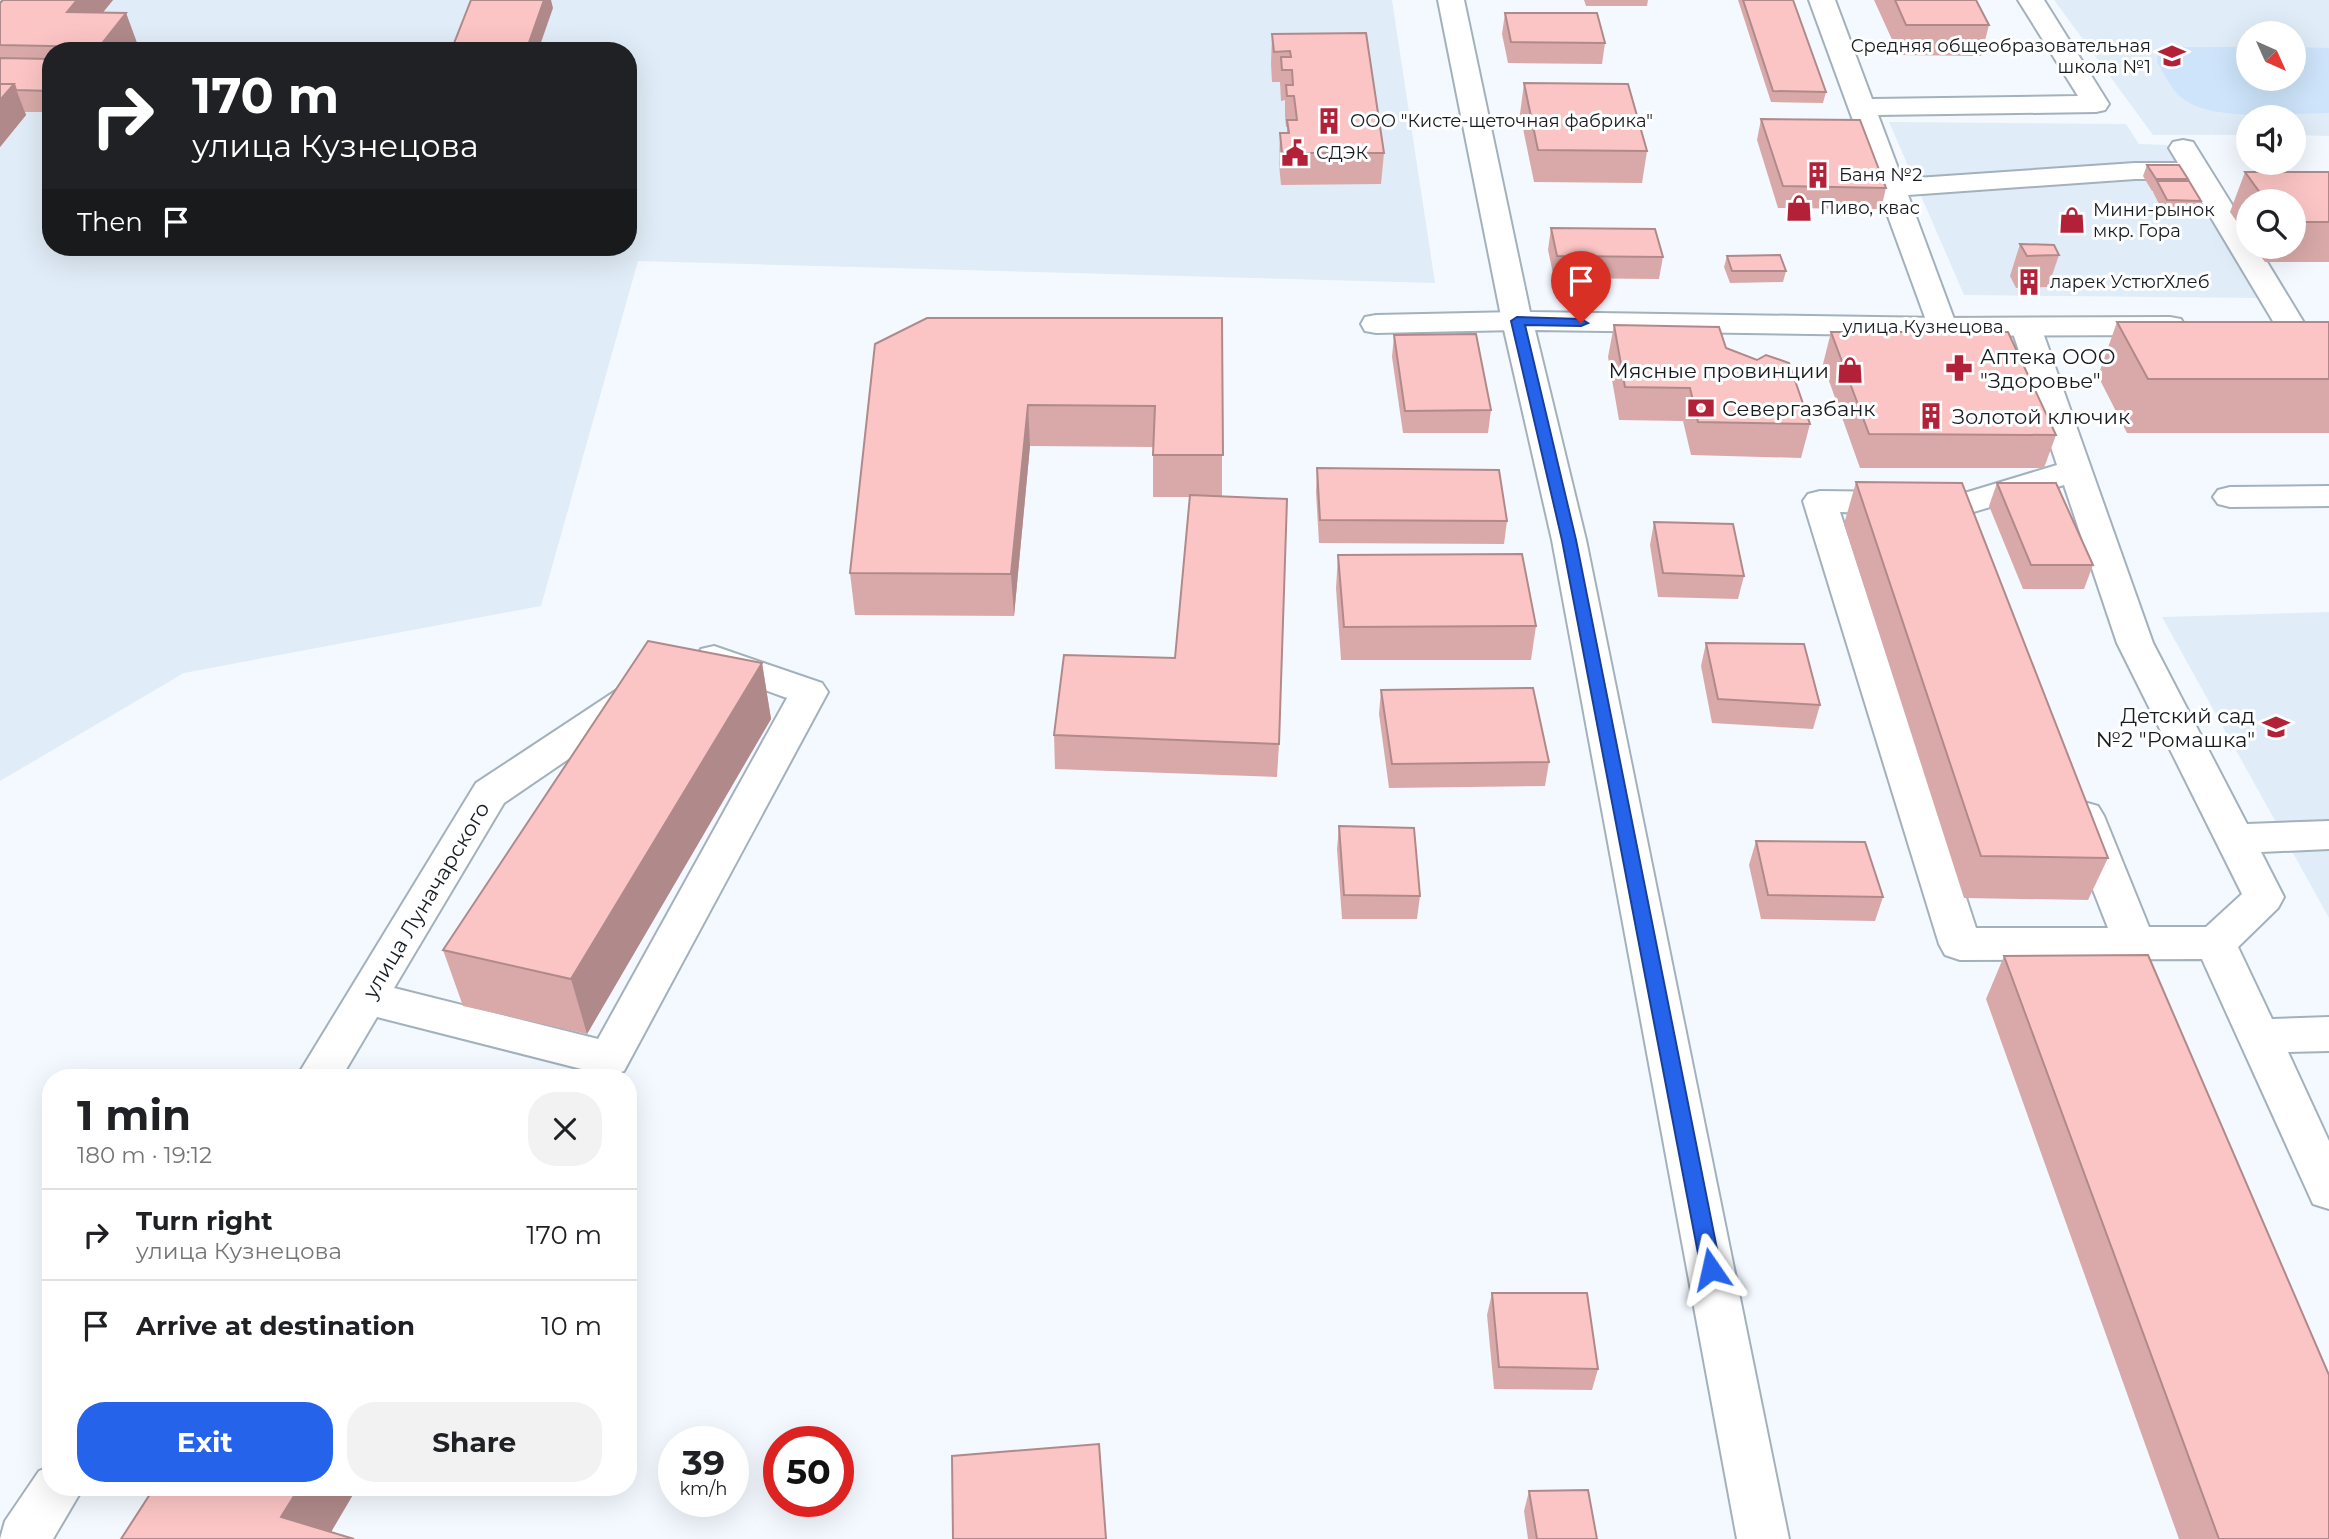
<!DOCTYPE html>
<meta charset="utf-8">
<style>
:root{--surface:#fff;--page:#f2f2f2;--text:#202124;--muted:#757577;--line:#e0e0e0;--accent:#2563eb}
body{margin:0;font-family:Montserrat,sans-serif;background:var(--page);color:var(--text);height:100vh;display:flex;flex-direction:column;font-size:26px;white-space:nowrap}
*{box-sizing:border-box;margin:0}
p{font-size:23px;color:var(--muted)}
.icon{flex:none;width:38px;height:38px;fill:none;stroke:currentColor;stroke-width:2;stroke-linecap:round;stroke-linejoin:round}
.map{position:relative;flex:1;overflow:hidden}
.panel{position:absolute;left:42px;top:1069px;width:595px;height:427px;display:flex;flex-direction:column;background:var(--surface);border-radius:28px;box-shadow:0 7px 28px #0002}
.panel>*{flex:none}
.top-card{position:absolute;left:42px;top:42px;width:595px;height:214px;border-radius:28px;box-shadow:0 7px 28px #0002;background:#202124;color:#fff;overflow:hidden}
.needle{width:46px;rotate:135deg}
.buttons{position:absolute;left:2236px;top:21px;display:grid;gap:14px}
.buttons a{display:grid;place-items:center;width:70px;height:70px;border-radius:50%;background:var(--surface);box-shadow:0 7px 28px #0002;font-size:35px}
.speed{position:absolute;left:658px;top:1426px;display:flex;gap:14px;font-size:35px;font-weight:700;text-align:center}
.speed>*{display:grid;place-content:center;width:91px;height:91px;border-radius:50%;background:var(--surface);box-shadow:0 7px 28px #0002;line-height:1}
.speed small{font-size:18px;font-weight:400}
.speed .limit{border:10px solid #d22;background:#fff;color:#111}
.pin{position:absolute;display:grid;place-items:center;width:60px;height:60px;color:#fff;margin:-72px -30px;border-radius:50% 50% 50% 0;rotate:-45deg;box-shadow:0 0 7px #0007}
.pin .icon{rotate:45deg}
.me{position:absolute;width:77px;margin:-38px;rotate:349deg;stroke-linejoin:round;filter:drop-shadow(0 0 5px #0008)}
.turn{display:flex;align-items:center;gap:24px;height:147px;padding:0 35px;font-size:32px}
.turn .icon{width:91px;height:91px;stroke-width:2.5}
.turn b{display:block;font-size:49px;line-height:60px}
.then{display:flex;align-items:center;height:66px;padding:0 35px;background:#0003;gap:14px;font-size:26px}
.round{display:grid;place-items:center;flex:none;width:74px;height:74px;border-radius:28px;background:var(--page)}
.head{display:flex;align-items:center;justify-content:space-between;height:119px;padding:0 35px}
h1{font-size:42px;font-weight:700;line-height:52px}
.cta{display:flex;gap:14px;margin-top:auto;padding:14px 35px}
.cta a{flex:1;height:80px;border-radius:28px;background:var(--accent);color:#fff;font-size:28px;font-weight:700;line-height:80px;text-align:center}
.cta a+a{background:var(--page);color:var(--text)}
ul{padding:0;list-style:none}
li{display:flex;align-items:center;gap:21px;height:91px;padding:0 35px;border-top:2px solid var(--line)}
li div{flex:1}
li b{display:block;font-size:26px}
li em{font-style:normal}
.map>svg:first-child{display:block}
</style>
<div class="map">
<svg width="2329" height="1539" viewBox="0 0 2329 1539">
<rect width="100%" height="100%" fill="#f4f9ff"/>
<g fill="#e0ecf7" fill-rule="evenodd">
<path d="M0,0H1392L1435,283L638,261L541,606L184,673L0,781ZM51,51H628V247H51Z"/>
<path d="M2054,0H2329V136L2294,135V117H2249V135H2153ZM2249,33H2294V79H2249Z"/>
<polygon points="1889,122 2126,124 2139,144 2167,145 2260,298 1964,295"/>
<polygon points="2329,612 2329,918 2162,617"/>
</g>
<path fill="#cde4fa" d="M2249,47V79H2294V47L2329,48V113C2291,113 2210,123 2181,97C2171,89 2164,73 2157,62L2158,56L2171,48L2182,47Z"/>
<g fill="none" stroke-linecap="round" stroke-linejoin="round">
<defs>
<g id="minor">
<polygon points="1809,0 1835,0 1872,99 2078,96 2018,0 2044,0 2109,104 2105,110 2096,112 1878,115 1902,179 2135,163 2178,163 2169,148 2173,142 2183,140 2193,142 2249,232 2249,247 2258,247 2306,326 2302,333 2291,335 2280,333 2188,179 2135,179 1908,195 1957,327 1953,334 1942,336 1931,334"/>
<polygon points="1517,312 1528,314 1532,321 1528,328 1517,330 1376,333 1365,331 1361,324 1365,317 1376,315"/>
<polygon points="2026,318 2037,320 2041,327 2153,643 2247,824 2329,821 2329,849 2261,852 2284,897 2278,908 2238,947 2272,1019 2329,1017 2329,1051 2288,1052 2329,1141 2329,1209 2313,1204 2202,959 1960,960 1945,955 1939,944 1803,501 1808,494 1820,491 1902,492 1914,496 1919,503 1914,510 1902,514 1840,512 1976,928 2108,928 2064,816 2070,806 2084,802 2098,806 2104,816 2149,927 2206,927 2242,894 2117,643 2064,485 1960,516 1948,512 1943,505 1948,498 2057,465 2011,327 2015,320"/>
<polygon points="2329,486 2329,506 2230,507 2218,504 2213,497 2218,490 2230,487"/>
<polygon points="714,646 822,683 828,692 624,1071 609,1076 377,1017 341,1078 296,1078 476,783 623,686 636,682 649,686 655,695 649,704 504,803 394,988 598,1039 787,698 701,667 696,658 701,649"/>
<polygon points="51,1466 51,1488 83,1488 53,1539 0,1539 5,1521 39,1471"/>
</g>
<polygon id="major" points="1438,0 1464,0 1530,312 1942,318 2170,317 2181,319 2185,326 2181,333 2170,335 1942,336 1535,330 1586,540 1789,1539 1737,1539 1552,540 1502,321"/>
</defs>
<use href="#minor" stroke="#a3b1bd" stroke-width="4"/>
<use href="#major" stroke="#a3b1bd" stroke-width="4"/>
<use href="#minor" fill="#fff" fill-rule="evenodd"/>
<use href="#major" fill="#fff" fill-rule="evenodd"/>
</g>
<g fill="#d9a9a9">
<polygon points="3,0 113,0 103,12 126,13 137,43 131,51 51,51 51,112 25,112 26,115 0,147 0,3"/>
<polygon points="1584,0 1648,0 1647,6 1586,6"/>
<polygon points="1738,0 1793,0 1826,92 1823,103 1771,102"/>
<polygon points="1874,0 1976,0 1989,25 1981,56 1899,55"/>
<polygon points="1505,13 1605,43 1602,64 1508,63 1502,34"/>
<polygon points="1366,33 1384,153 1381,184 1281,185 1279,164 1280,133 1287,133 1287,127 1286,127 1285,116 1285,100 1281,101 1280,82 1272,82 1271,64 1272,34"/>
<polygon points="1524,83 1647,151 1642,183 1534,182 1520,114"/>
<polygon points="1761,119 1886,188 1881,209 1778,208 1757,140"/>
<polygon points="2147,165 2188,179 2187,181 2201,201 2197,212 2163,212 2153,192 2153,191 2152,191 2143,176"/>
<polygon points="2245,172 2329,172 2329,262 2265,262 2254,247 2294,247 2294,201 2249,201 2249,239 2230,212"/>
<polygon points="1551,228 1663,257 1659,279 1554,278 1548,250"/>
<polygon points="2020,244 2059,255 2048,287 2016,288 2010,276"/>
<polygon points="1727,256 1786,271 1783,282 1730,283 1724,267"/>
<polygon points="1222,318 1222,497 1279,744 1277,777 1055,769 1054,735 1175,658 1190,497 1153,497 1153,447 1030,446 1014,616 855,615 850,573 875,344"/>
<polygon points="2117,322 2329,322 2329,433 2127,433 2098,376"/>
<polygon points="1614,325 1726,348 1810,424 1801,458 1691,455 1683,421 1619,420 1608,357"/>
<polygon points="1831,332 2056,435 2044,468 1860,468 1823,364"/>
<polygon points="1394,335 1491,410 1488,433 1403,433 1392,357"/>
<polygon points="1317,468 1507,521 1504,544 1319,543 1316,492"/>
<polygon points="1856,482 2108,858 2088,900 1964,898 1844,524"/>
<polygon points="1997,483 2093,565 2084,589 2023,589 1989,506"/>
<polygon points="1654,522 1744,576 1738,599 1658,597 1650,545"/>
<polygon points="1338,555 1536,626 1531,660 1341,660 1336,588"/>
<polygon points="1706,643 1820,705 1813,729 1712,723 1701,666"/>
<polygon points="762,663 771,719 587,1034 463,1006 443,950"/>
<polygon points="1381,690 1549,762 1545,786 1389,788 1379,714"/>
<polygon points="1339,826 1420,896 1417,919 1342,919 1337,849"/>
<polygon points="1756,841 1883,897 1875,921 1761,919 1749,865"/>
<polygon points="2004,956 2329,1539 2179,1539 1986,999"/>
<polygon points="1492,1293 1598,1369 1592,1390 1494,1389 1487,1315"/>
<polygon points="1529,1491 1597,1539 1528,1539 1524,1511"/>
</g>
<g fill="#b08a8a">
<polygon points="77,0 113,0 79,42 67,12"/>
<polygon points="544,0 551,0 553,8 538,51 526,51"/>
<polygon points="126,13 137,43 131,51 101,51 99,47"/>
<polygon points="14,84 26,115 0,147 0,100"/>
<polygon points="1028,405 1030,446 1014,616 1011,574"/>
<polygon points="762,663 771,719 587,1034 571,979"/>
<polygon points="299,1488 357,1488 327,1539 281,1517"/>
</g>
<g fill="#fcc5c5" stroke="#b08a8a" stroke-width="2">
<polygon points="3,0 77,0 67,12 126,13 99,47 0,45 0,3"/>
<polygon points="471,0 544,0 526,51 451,51"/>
<polygon points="1743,0 1793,0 1826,92 1773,91"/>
<polygon points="1895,0 1976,0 1989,25 1906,25"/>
<polygon points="1505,13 1597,13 1605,43 1511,42"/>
<polygon points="1366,33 1384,153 1282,153 1280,133 1289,133 1287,120 1297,120 1294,96 1287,96 1286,85 1293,85 1292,70 1282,70 1281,57 1291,57 1290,51 1274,52 1272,34"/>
<polygon points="0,58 51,59 51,91 16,90 14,84 0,84"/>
<polygon points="1524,83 1628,84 1647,151 1538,150"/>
<polygon points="0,84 14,84 0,100"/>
<polygon points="1761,119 1860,120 1886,188 1783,186"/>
<polygon points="2147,165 2179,165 2188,179 2156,179"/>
<polygon points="2245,172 2329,172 2329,222 2294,222 2294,201 2266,201"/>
<polygon points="2157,181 2189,181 2201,201 2167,200"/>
<polygon points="1551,228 1655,229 1663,257 1557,256"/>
<polygon points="2020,244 2054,245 2059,255 2027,256"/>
<polygon points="1780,255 1786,271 1732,271 1727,256"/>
<polygon points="927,318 1222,318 1223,455 1153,455 1155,406 1028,405 1011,574 850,573 875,344"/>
<polygon points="2117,322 2329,322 2329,379 2148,379"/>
<polygon points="1614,325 1719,327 1726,348 1757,360 1766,355 1789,363 1810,424 1698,422 1690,388 1625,387"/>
<polygon points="1831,332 2008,332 2056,435 1869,434"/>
<polygon points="1476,334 1491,410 1405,411 1394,335"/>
<polygon points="1317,468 1499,470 1507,521 1320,520"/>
<polygon points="1856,482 1962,483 2108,858 1981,856"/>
<polygon points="1997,483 2056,483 2093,565 2031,565"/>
<polygon points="1190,495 1287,499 1279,744 1054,735 1064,655 1175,658"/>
<polygon points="1654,522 1733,524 1744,576 1663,573"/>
<polygon points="1522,554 1536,626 1344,627 1338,555"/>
<polygon points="648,641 762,663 571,979 443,950"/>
<polygon points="1706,643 1804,644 1820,705 1718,699"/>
<polygon points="1533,688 1549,762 1392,764 1381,690"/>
<polygon points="1339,826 1414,828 1420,896 1344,895"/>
<polygon points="1756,841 1865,842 1883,897 1768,895"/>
<polygon points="2148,955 2329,1375 2329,1539 2219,1539 2004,956"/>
<polygon points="1492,1293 1587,1293 1598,1369 1499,1367"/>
<polygon points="1099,1444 1106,1539 953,1539 952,1456"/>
<polygon points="154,1488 299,1488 281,1517 354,1539 121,1539"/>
<polygon points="1588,1490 1597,1539 1537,1539 1529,1491"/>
</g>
<polygon fill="#2563eb" stroke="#184099" stroke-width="2" points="1517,317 1581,319 1588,323 1581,326 1525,325 1576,540 1721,1269 1718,1275 1711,1278 1704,1275 1701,1269 1562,540 1511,321"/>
<defs>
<symbol id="school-bare" viewBox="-9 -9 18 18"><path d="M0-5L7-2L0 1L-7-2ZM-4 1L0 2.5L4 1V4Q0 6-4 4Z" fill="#b32138" stroke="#fff" stroke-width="2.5" paint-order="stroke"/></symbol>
<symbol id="building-bare" viewBox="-9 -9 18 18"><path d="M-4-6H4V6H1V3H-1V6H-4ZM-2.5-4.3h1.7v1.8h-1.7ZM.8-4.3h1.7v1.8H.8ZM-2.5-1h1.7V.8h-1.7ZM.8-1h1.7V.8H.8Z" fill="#b32138" stroke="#fff" stroke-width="2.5" paint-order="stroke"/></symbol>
<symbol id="civic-bare" viewBox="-9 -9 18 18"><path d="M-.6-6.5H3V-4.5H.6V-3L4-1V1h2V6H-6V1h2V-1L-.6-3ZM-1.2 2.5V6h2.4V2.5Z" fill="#b32138" stroke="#fff" stroke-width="2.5" paint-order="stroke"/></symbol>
<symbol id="shop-bare" viewBox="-9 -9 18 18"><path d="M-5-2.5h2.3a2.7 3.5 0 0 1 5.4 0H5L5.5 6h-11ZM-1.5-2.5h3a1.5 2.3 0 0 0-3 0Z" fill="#b32138" stroke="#fff" stroke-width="2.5" paint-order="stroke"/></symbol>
<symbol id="pharmacy-bare" viewBox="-9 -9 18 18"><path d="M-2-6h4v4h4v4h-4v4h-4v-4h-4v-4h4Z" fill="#b32138" stroke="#fff" stroke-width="2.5" paint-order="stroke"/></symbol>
<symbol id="bank-bare" viewBox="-9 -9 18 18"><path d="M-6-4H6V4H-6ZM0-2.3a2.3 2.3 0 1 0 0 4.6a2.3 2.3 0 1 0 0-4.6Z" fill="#b32138" stroke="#fff" stroke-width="2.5" paint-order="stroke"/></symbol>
</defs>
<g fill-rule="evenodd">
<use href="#school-bare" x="2153" y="37" width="38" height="38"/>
<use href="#building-bare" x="1310" y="102" width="38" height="38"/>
<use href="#civic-bare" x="1276" y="134" width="38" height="38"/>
<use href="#building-bare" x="1799" y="156" width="38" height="38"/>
<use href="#shop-bare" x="1780" y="189" width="38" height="38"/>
<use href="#shop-bare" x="2053" y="201" width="38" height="38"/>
<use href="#building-bare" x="2010" y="263" width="38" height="38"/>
<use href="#pharmacy-bare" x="1940" y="349" width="38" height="38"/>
<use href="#shop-bare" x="1831" y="351" width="38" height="38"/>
<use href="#bank-bare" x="1682" y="389" width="38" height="38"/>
<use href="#building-bare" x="1912" y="397" width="38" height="38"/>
<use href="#school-bare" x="2257" y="708" width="38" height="38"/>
</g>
<g text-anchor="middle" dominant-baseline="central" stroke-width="6" stroke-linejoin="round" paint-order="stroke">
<g font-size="18" fill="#171c21" stroke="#fff" text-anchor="start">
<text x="2151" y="46" text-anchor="end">Средняя общеобразовательная<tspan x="2151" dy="21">школа №1</tspan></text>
<text x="1350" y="121">ООО "Кисте-щеточная фабрика"</text>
<text x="1316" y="153">СДЭК</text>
<text x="1839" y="175">Баня №2</text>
<text x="1820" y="208">Пиво, квас</text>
<text x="2093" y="210">Мини-рынок<tspan x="2093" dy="21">мкр. Гора</tspan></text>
<text x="2050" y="282">ларек УстюгХлеб</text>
</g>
<g font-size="18" fill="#171c21" stroke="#fff">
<text x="1923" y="327">улица Кузнецова</text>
</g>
<g font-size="21" fill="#171c21" stroke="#fff" text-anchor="start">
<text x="1980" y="356">Аптека ООО<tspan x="1980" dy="24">"Здоровье"</tspan></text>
<text x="1829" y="370" text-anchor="end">Мясные провинции</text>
<text x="1722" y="408">Севергазбанк</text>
<text x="1952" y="416">Золотой ключик</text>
<text x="2255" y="715" text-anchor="end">Детский сад<tspan x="2255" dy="24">№2 "Ромашка"</tspan></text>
</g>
<g font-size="21" fill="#171c21" stroke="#fff">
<text transform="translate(426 900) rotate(-59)">улица Луначарского</text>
</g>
</g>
</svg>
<div class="buttons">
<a><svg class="needle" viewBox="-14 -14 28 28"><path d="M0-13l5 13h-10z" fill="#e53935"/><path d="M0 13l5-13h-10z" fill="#757577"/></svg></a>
<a><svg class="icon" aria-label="sound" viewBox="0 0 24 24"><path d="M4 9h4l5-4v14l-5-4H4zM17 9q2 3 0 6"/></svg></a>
<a><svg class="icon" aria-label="search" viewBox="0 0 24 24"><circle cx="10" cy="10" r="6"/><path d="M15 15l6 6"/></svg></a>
</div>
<div class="speed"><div>39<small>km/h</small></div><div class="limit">50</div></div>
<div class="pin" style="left:1581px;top:323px;background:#d93025"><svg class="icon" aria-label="arrive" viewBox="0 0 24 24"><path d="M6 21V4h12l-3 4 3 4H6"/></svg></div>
<svg class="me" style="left:1711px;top:1269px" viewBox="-20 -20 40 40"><path d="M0-17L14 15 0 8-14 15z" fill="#2563eb" stroke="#fff" stroke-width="4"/></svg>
<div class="top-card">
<div class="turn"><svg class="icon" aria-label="right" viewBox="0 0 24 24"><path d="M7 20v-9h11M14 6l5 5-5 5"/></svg><div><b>170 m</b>улица Кузнецова</div></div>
<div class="then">Then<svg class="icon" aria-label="arrive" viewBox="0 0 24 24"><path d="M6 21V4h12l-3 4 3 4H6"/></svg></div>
</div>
<section class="panel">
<div class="head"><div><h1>1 min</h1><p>180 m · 19:12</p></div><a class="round"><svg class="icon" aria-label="close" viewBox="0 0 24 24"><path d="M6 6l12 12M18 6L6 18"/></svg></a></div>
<ul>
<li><svg class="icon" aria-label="right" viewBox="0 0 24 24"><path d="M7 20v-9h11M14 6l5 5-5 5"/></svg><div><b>Turn right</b><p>улица Кузнецова</p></div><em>170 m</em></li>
<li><svg class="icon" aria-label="arrive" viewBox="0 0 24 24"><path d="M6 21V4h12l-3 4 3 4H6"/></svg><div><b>Arrive at destination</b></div><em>10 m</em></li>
</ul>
<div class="cta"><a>Exit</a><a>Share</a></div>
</section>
</div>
